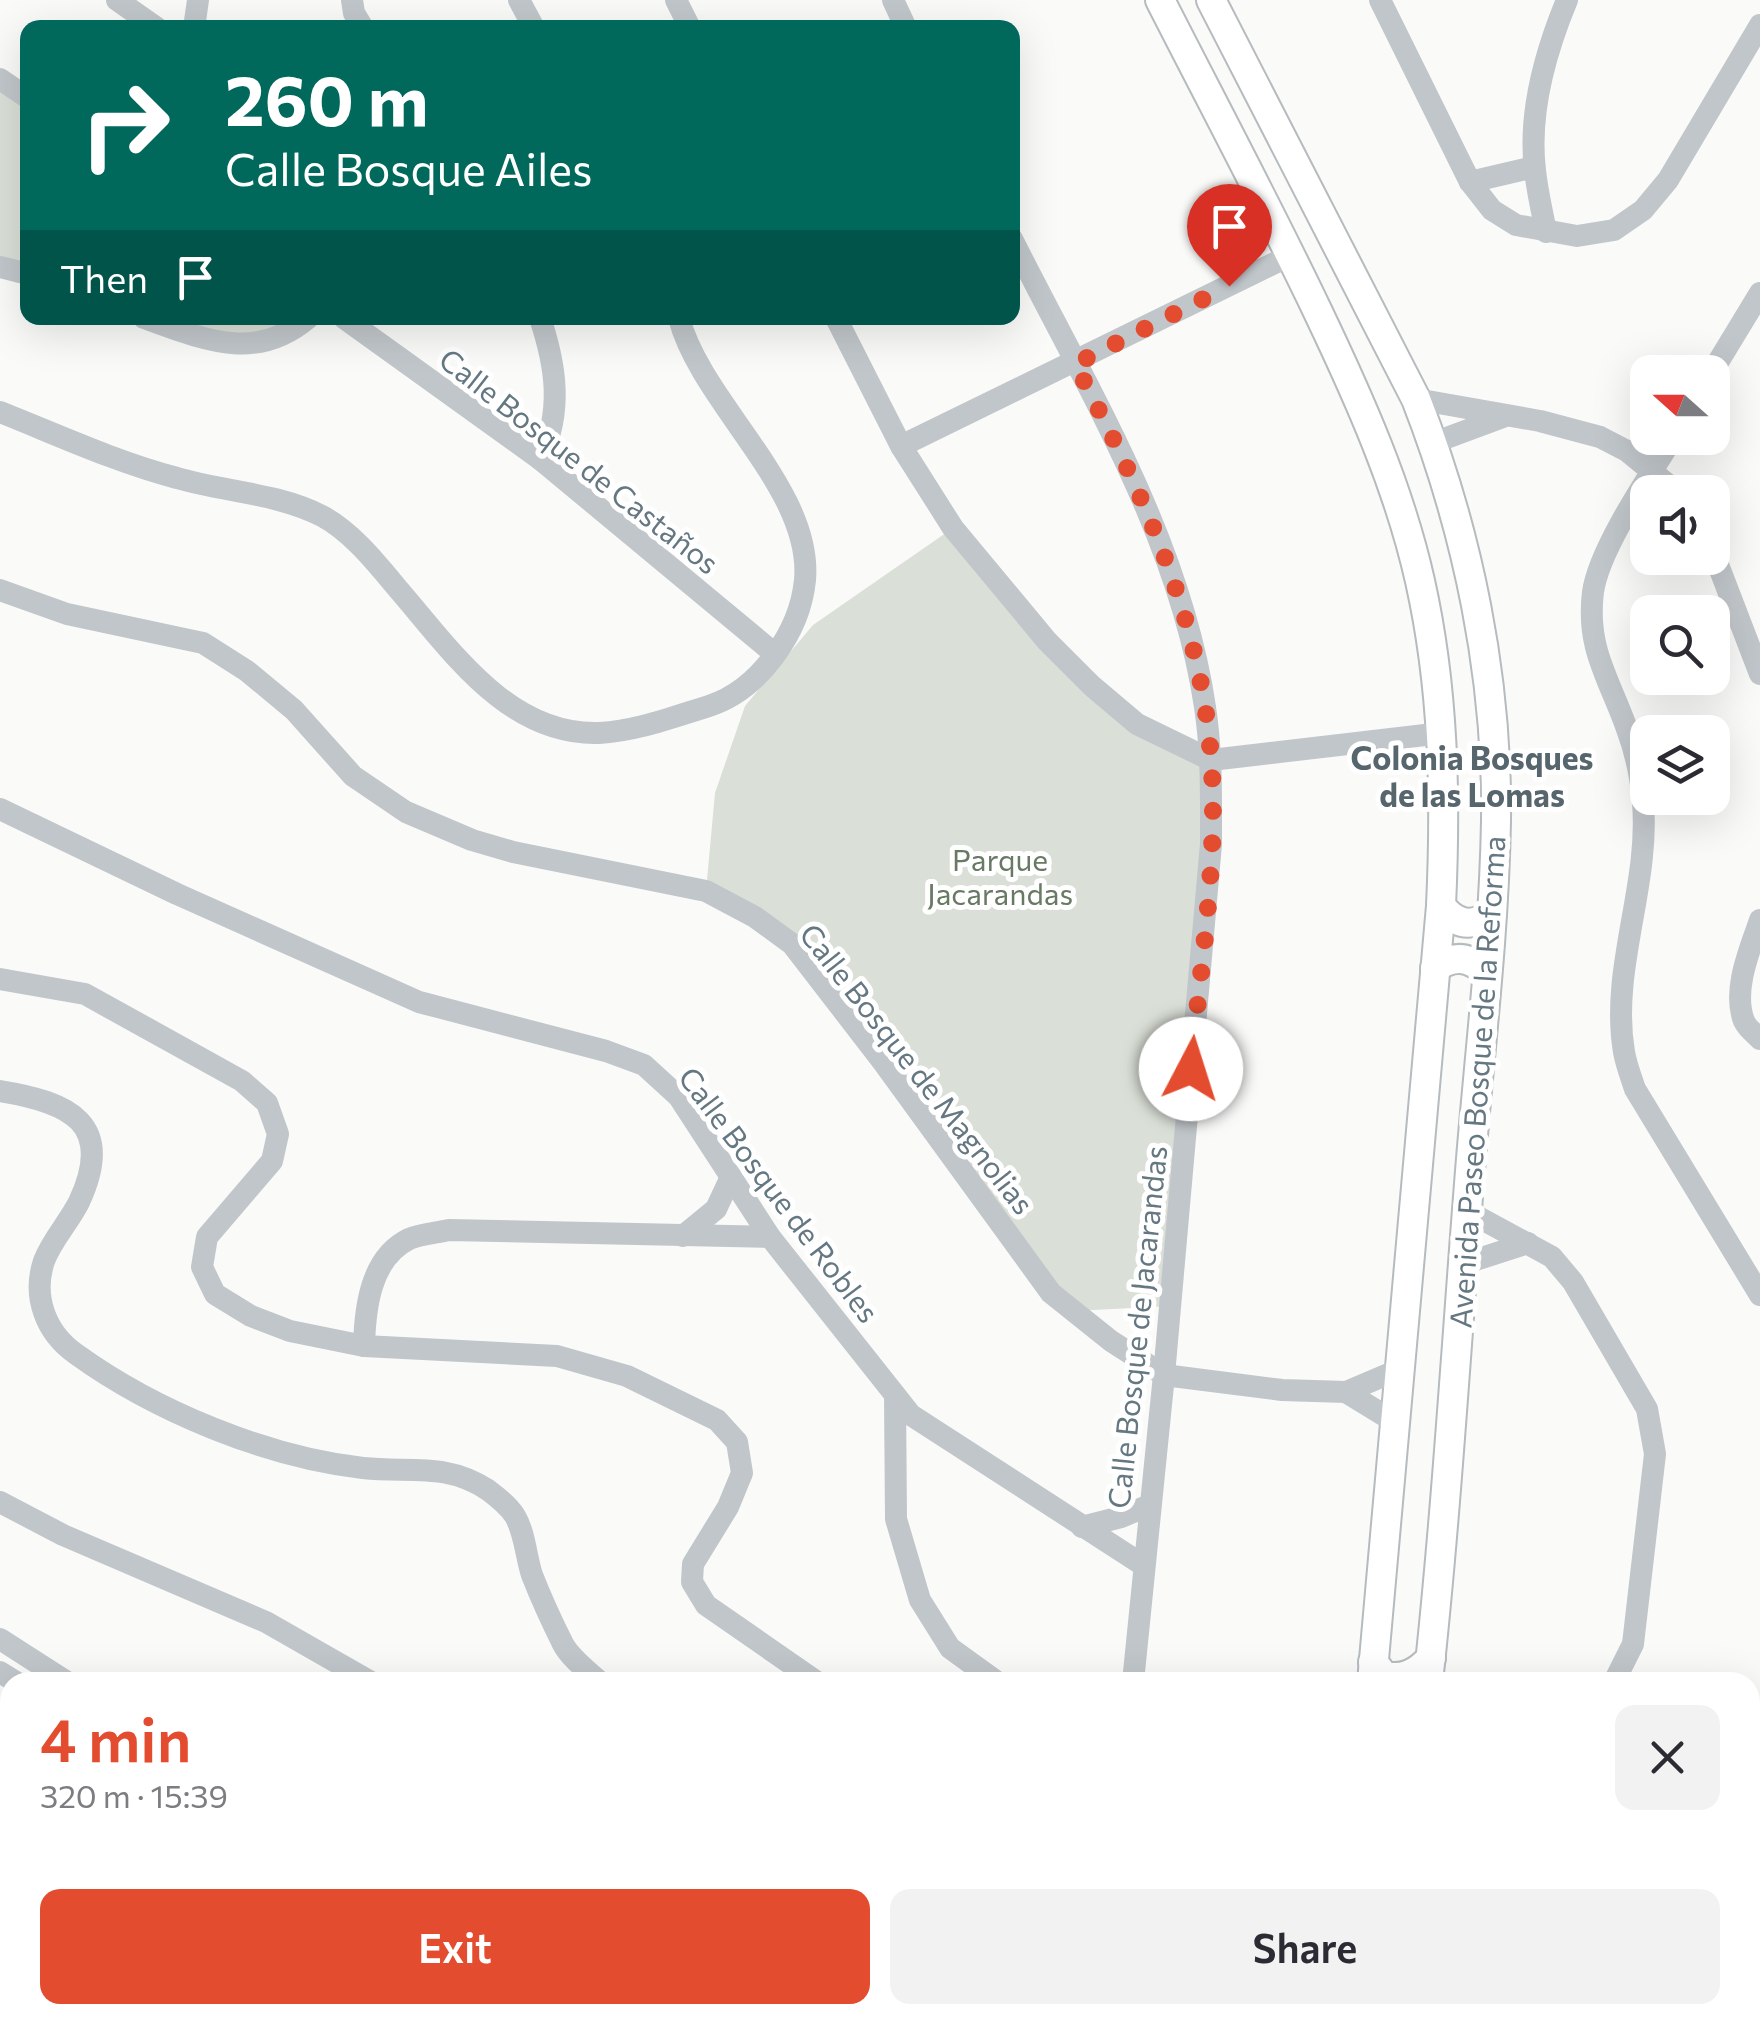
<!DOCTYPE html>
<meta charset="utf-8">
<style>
:root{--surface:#fff;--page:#f2f2f3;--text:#2b2b33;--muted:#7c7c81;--accent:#e34c2e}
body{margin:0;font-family:Commissioner,sans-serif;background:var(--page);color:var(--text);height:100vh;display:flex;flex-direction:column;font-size:38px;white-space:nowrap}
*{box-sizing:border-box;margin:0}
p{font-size:32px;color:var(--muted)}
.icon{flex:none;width:55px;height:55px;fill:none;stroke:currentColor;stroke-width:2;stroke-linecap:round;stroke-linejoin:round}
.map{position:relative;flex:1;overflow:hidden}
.details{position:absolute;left:0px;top:1672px;width:1760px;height:352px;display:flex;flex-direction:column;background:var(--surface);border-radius:30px 30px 0 0;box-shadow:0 10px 40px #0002}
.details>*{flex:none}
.guide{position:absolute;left:20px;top:20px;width:1000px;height:305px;border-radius:20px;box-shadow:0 10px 40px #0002;background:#00695c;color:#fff;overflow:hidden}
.needle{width:65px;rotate:291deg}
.fabs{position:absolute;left:1630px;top:355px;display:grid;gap:20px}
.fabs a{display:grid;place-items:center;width:100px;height:100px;border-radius:20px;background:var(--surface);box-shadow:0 10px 40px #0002;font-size:50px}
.pin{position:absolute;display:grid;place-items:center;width:85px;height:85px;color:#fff;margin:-102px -42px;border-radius:50% 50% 50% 0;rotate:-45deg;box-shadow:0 0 10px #0007}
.pin .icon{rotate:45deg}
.me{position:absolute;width:110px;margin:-55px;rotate:5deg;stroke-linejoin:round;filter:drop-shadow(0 0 8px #0008)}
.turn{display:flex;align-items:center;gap:35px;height:210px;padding:0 40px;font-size:45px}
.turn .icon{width:130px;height:130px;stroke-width:2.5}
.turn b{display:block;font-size:70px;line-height:85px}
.then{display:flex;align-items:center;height:95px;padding:0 40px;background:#0003;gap:20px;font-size:38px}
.round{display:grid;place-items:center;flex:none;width:105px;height:105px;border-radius:20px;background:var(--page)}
.summary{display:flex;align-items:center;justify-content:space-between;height:170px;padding:0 40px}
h1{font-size:60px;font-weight:600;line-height:75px;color:var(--accent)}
.action{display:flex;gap:20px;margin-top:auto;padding:20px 40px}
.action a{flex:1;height:115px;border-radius:20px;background:var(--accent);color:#fff;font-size:40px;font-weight:600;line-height:115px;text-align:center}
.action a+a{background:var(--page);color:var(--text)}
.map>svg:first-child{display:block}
</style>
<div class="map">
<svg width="1760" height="2024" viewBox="0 0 1760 2024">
<rect width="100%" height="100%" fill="#fafaf8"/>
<g fill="#dadfd7">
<polygon points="0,88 27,107 27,269 0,261"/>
<polygon points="160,318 291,318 254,340"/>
<polygon points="953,528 1098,691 1211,760 1170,1306 1074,1311 792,944 706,891 715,793 745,706 813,625"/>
</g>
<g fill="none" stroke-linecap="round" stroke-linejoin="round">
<defs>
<g id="major">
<path d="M1160,0C1213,104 1268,207 1318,312C1359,398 1399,487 1420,581C1444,688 1446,797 1441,906L1372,1682"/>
<path d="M1211,0L1416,399C1468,532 1498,678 1496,821C1494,942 1478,1063 1469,1184C1456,1350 1446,1517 1428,1682"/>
<path d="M1441,906C1456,925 1471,928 1492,914"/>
<path d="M1435,968C1453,955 1469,956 1486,972"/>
<path d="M1373,1662L1384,1676C1404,1680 1417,1673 1431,1658"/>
<polyline points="1344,2024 1345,2015"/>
<polyline points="1400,2024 1401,2015"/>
</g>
</defs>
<use href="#major" stroke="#b5bbbe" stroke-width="32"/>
<g stroke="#c1c6ca" stroke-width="22">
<polyline points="117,0 157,28"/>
<polyline points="352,0 354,13 363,28"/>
<polyline points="519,0 534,28"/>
<polyline points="676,0 690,28"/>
<polyline points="893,0 906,28"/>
<polyline points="1380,0 1470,182 1492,210 1516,225 1577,236 1614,230 1643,210 1668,180 1760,25"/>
<polyline points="194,28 198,0"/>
<polyline points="0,79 28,98"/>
<polyline points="1470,182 1534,167"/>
<path d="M1546,232C1542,211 1537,190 1535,170C1528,112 1545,53 1567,0"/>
<path d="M1012,239C1088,390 1180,538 1205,707C1212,753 1211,798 1211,844L1164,1375L1133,1682"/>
<polyline points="0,267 28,274"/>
<path d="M144,318C203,339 255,363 308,318"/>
<polyline points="344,318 540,459 775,654"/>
<path d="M540,318C556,366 563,412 540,459"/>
<polyline points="836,318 901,446 953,528 1047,641 1092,686 1137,724 1211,760 1442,733"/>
<polyline points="1712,372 1760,293"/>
<polyline points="1416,399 1540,421 1600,437 1627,451 1677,492"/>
<path d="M0,412C58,435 116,462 177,478C225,492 277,493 322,516C352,532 377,564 398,589C451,650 508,736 599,733C637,731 673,717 709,706C759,690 800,632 805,580C813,489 701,403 679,318"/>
<path d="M1673,438C1649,476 1599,549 1593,592C1586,649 1609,678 1627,729C1636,753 1641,778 1643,803C1650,886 1610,969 1624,1052C1626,1064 1631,1077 1635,1089L1760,1295"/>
<polyline points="1433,443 1503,417"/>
<polyline points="901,446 1291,255"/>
<polyline points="1712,549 1760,674"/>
<polyline points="0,590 67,614 203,643 247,671 294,710 353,776 406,812 472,840 513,852 706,891 755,917 792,944 883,1062 1051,1293 1111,1341 1164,1375 1282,1390 1346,1392 1400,1369"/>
<polyline points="0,809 177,894 419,1002 606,1051 644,1065 679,1097 770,1237 911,1415 1143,1565"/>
<path d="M1760,920C1750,949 1732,990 1744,1021C1747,1028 1755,1034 1760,1039"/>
<polyline points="0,979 85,994 242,1081 267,1103 278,1134 272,1161 207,1237 202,1267 215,1294 251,1316 290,1331 364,1346 557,1356 627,1376 717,1420 737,1442 742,1473 728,1507 693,1564 692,1582 706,1605 817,1682"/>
<path d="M0,1091C69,1102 116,1123 79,1202C69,1222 52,1240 44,1261C32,1297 46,1333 76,1354C155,1411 266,1457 363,1468C409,1473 446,1462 488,1490C496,1496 510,1508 515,1516C525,1533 526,1557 532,1575C541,1598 552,1622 563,1644C571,1659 588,1671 600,1682"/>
<polyline points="1467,1211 1552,1257 1573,1282 1647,1409 1655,1454 1633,1644 1614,1682"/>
<polyline points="683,1236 716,1209 731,1177"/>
<polyline points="1463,1264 1528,1243"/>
<path d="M364,1346C365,1309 370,1258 409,1239C420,1234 436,1233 449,1230L770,1237"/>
<polyline points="1346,1392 1395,1422"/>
<polyline points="895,1395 896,1519 920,1600 950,1648 997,1682"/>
<polyline points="0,1502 63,1535 266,1622 371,1682"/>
<polyline points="1082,1527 1121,1517 1150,1505"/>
<polyline points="0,1639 67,1682"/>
<polyline points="0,1672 16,1682"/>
<polyline points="1750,1762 1760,1756"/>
<polyline points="1750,1942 1760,1936"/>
<polyline points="0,1999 10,2004"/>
<polyline points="29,2015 43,2024"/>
<polyline points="418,2015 434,2024"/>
<polyline points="784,2015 798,2024"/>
<polyline points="840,2015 854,2024"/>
<polyline points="1095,2015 1102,2024"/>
<polyline points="1526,2024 1527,2015"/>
<polyline points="1666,2024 1670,2015"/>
</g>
<use href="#major" stroke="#fff" stroke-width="28"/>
</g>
<g fill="#90999d">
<polygon points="0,1839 10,1843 10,1987 0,1986"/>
<polygon points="72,2015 235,2015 243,2024 132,2024 119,2018"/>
<polygon points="305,2015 321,2015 320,2020"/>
</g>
<polygon fill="#767d80" points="1756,1862 1756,1882 1750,1886 1750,1866"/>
<g fill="#a8b2b7" stroke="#767d80" stroke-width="2.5">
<polygon points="0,1839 10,1843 10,1961 0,1960"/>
<polygon points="1750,1854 1756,1862 1750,1866"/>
<polygon points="7,2014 18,2024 0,2024 0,2021"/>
<polygon points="167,2015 235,2015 243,2024 182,2024 180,2021"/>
<polygon points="1544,2018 1608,2019 1608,2024 1544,2024"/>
</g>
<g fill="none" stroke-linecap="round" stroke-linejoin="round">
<path stroke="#e34c2e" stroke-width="18" stroke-dasharray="0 32.4" d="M1191,1069C1200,968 1219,858 1211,757C1200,615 1140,487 1075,364L1229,286"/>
</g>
<g text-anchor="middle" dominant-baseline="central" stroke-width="10" stroke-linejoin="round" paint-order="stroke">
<g font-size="30" fill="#657882" stroke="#fff">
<text transform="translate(580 460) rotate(38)">Calle Bosque de Castaños</text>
<text transform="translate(918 1068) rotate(52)">Calle Bosque de Magnolias</text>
<text transform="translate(1476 1082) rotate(-86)">Avenida Paseo Bosque de la Reforma</text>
<text transform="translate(780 1194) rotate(53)">Calle Bosque de Robles</text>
<text transform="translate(1136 1327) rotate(-84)">Calle Bosque de Jacarandas</text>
</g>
<g font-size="30" fill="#697a64" stroke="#fff">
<text x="1000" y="858">Parque<tspan x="1000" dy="34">Jacarandas</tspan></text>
</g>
<g font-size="32" font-weight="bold" fill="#57656d" stroke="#fff">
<text x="1472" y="757">Colonia Bosques<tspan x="1472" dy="37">de las Lomas</tspan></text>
</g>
</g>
</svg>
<div class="fabs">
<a><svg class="needle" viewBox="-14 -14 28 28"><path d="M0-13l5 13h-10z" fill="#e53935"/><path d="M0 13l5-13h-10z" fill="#7c7c81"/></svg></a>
<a><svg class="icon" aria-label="sound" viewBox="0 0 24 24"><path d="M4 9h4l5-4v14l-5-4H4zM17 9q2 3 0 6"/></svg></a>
<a><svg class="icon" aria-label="search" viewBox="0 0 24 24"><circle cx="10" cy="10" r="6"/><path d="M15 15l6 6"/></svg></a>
<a><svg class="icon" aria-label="layers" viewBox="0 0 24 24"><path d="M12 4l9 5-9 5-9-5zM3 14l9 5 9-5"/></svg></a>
</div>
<div class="pin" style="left:1229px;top:286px;background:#d93025"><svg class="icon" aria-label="arrive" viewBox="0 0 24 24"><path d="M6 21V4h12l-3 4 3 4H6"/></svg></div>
<svg class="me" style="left:1191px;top:1069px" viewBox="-20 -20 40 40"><circle r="19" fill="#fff"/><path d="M0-13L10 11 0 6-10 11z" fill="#e34c2e"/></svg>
<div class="guide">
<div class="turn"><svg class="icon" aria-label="right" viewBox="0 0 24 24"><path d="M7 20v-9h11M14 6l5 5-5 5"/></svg><div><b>260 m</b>Calle Bosque Ailes</div></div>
<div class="then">Then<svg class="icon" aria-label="arrive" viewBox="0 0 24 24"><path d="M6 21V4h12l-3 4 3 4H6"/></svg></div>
</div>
<section class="details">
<div class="summary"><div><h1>4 min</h1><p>320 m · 15:39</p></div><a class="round"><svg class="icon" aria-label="close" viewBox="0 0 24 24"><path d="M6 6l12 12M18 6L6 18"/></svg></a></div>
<div class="action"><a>Exit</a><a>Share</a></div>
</section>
</div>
